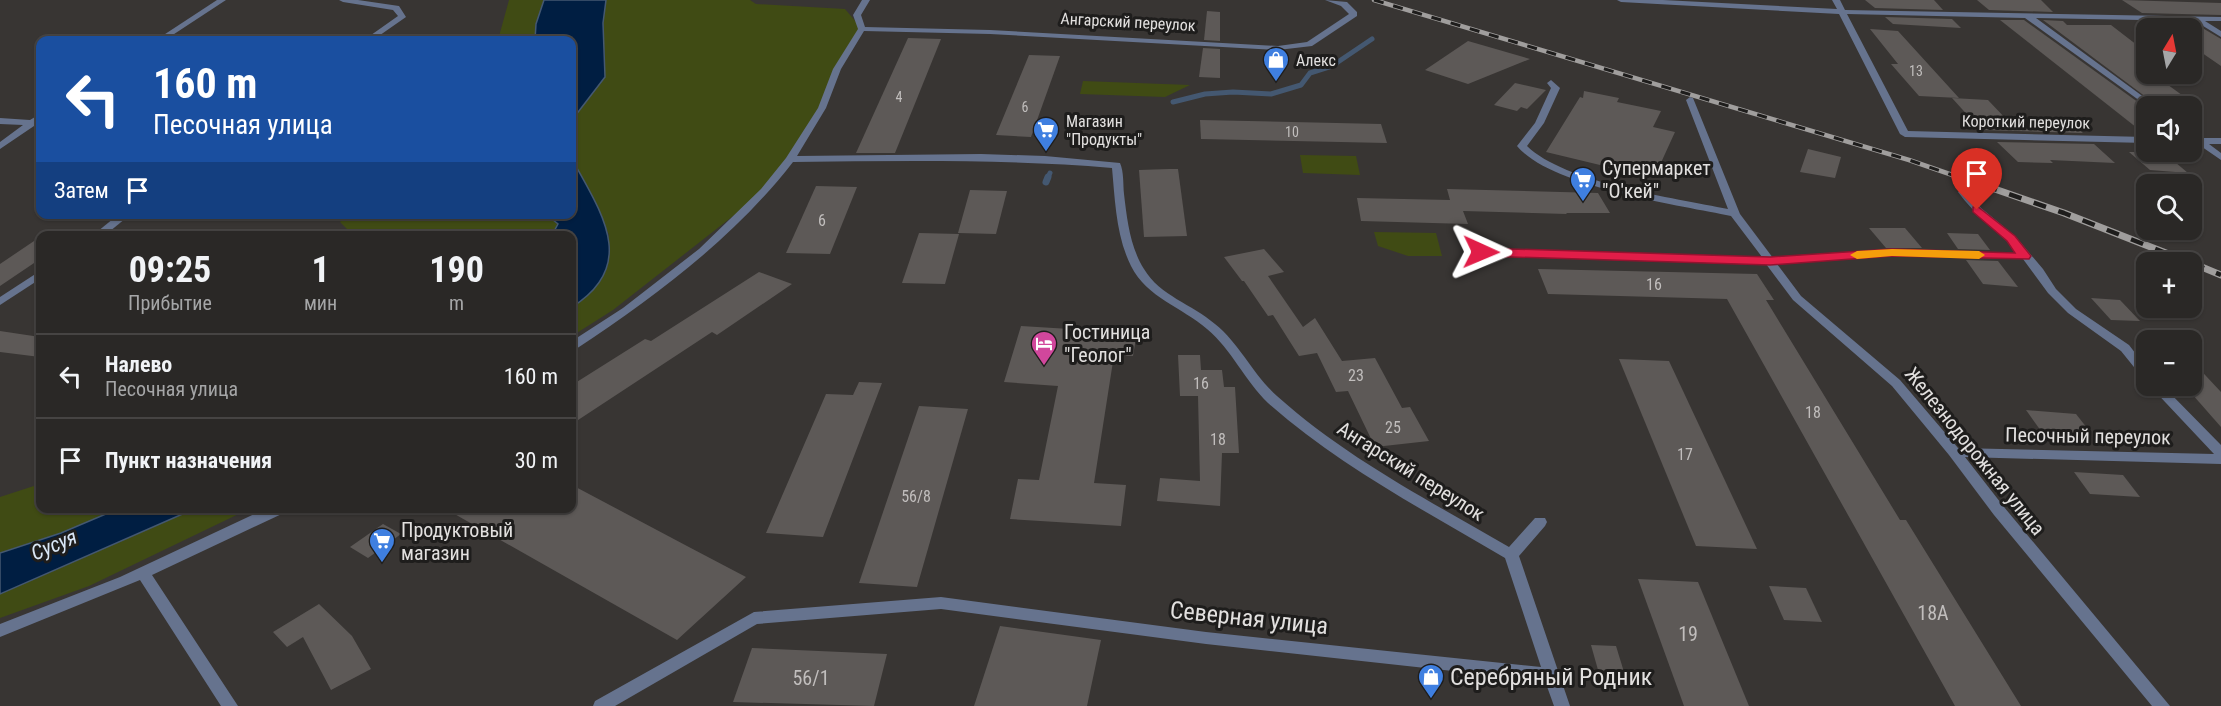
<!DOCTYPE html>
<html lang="ru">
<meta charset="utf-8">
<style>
:root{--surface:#2a2826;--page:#32302e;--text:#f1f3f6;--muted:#a5a6a7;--line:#464443}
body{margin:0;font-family:"Roboto Condensed",sans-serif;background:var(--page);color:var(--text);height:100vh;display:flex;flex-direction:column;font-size:22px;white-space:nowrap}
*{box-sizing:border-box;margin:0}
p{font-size:20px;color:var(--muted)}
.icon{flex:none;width:33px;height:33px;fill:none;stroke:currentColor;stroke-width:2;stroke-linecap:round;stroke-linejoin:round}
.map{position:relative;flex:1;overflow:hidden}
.side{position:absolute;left:36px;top:231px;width:540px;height:282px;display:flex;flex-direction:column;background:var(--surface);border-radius:12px;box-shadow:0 2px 4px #0004,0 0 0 2px var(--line)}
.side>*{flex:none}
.guide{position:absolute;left:36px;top:36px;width:540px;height:183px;border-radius:12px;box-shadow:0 2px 4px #0004,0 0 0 2px var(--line);background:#1a4fa0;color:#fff;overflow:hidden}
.needle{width:39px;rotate:10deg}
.controls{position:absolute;left:2136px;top:18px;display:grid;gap:12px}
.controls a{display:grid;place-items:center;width:66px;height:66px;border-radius:12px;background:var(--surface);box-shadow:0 2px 4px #0004,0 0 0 2px var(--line);font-size:30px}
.pin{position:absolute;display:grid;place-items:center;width:51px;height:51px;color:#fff;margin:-62px -26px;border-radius:50% 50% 50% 0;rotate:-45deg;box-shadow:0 0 6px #0007}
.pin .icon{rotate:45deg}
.me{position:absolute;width:66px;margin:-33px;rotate:91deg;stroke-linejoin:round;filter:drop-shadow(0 0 4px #0008)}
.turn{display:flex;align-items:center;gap:21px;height:126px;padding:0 18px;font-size:27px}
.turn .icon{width:78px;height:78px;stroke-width:2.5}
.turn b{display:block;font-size:42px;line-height:51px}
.then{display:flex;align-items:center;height:57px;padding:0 18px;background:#0003;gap:12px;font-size:22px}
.eta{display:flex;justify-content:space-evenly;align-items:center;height:102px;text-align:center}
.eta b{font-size:36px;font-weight:700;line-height:42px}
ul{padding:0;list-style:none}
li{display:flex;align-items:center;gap:18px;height:84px;padding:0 18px;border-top:2px solid var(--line)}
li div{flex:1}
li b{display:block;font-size:22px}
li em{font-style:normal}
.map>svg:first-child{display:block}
</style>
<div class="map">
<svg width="2221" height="706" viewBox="0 0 2221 706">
<rect width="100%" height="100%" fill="#383533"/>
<g fill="#404b14">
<polygon points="509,0 544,0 536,24 535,40 498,40"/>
<polygon points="606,0 750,0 756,4 845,9 862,29 837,69 822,108 765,191 613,310 572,336 572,307 583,300 609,235 593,198 572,159 572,120 605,77 603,23"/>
<polygon points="1083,81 1190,85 1165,97 1080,94"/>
<polygon points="1300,155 1356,156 1360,175 1303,173"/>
<polygon points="349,214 547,214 558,224 552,235 354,236 340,222"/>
<polygon points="1374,232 1436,233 1442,256 1408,256 1378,246"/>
<polygon points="40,484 40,508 120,509 61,533 0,553 0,497"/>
<polygon points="194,509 249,509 89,586 0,618 0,594"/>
</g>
<g fill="#001e42" stroke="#445871" stroke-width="1.5">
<polygon points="544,0 606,0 603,23 605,77 572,120 572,40 535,40 536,24"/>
<path d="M572,159C601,212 639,265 572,307V236L552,235L558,224L547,215L572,214Z"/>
<polygon points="120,508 194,509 0,594 0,553 61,533"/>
</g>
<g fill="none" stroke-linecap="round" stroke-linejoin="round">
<g stroke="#445871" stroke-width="5">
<polyline points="1173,102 1205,94 1233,92 1271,94 1301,85 1310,73 1332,66 1372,39"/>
<polyline points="1047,179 1050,173"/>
</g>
<polyline stroke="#445871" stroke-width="7" points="1046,182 1048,177"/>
</g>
<g fill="#5d5957">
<polygon points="1865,0 1934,0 1943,10 1875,8"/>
<polygon points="1977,0 2041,0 2053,12 1989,10"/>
<polygon points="2122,0 2221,3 2221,15 2142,13"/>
<polygon points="1207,11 1220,12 1220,41 1204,40"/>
<polygon points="1885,17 1952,19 1961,28 1893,24"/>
<polygon points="2000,20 2024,20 2146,108 2146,135"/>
<polygon points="2043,20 2063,21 2067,25 2111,25 2146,52 2146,74 2153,74 2197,106 2158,106"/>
<polygon points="2156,23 2194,23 2221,39 2221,66 2192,46 2192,28 2165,28"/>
<polygon points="1870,29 1898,31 1959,98 1919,96 1891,64 1898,64"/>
<polygon points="908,38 941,39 895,153 856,153"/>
<polygon points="1468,41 1530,59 1468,84 1425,70"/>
<polygon points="1203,48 1220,49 1220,78 1199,77"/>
<polygon points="1029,55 1060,56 1031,137 996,135"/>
<polygon points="1515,83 1546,90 1527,109 1521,107 1517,111 1494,105"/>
<polygon points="1584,91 1619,98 1617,102 1661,111 1653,127 1675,132 1654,178 1546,152 1580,97 1583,98"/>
<polygon points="1952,98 1988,100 2007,120 2072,124 2083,133 1981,130"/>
<polygon points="1200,120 1381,124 1387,143 1201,139"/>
<polygon points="1997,142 2094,144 2115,163 2050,160 2053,163 2018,162"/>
<polygon points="1808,149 1841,157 1835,178 1800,172"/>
<polygon points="2129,152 2163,152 2188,173 2150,170"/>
<polygon points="1169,169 1178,169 1187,236 1144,237 1139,170"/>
<polygon points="816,186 857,187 830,254 786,253"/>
<polygon points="1447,189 1598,193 1610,213 1566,213 1567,214 1463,211 1468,224 1361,221 1357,198 1450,200"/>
<polygon points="970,190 1007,191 996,234 958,233"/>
<polygon points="1869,228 1905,228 1922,248 1886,248"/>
<polygon points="919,233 959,234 945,284 902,283"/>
<polygon points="1947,233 1978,234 1990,250 1958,249"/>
<polygon points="40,237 40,259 0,286 0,264"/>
<polygon points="1264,249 1284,272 1268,276 1303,327 1315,318 1342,361 1375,358 1402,408 1410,407 1429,441 1375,447 1348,391 1336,392 1317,353 1299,356 1273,315 1268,316 1244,281 1242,281 1224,257"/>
<polygon points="1966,260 1998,261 2018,287 1983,284"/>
<polygon points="1538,269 1757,274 1774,300 1766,300 1900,520 1906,520 2021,706 1955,706 1727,299 1548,294"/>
<polygon points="759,272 792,284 717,335 712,332 572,424 572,385 645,339 651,341"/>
<polygon points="2091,298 2120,300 2140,321 2111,320"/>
<polygon points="1021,326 1086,330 1085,334 1136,338 1133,356 1114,355 1094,483 1126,485 1121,526 1010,519 1018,479 1039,480 1058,386 1004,382"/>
<polygon points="0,331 40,337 40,357 0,352"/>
<polygon points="1178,355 1200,355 1201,370 1222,370 1224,387 1235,387 1239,453 1222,453 1220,506 1157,501 1160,478 1200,481 1198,396 1180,396"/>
<polygon points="1619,359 1669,361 1757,549 1696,546"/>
<polygon points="2192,361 2221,392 2221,427 2192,394"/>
<polygon points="859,382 882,383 823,537 766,533 826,394 853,395"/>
<polygon points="919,406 968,409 917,587 859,583"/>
<polygon points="2026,410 2076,414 2091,433 2041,431"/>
<polygon points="2074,472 2123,475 2140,497 2090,494"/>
<polygon points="572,485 687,546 746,577 677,640 444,508 572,508"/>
<polygon points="383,524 401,534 368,558 350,547"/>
<polygon points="1638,579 1698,582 1749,706 1684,706"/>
<polygon points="1769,586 1806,588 1822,622 1784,620"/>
<polygon points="319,604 352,636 371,669 331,690 303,637 287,647 273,632"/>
<polygon points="1000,626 1101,640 1087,706 974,706"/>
<polygon points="1591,645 1616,646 1624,672 1598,670"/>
<polygon points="752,648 887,654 874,706 733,702"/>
</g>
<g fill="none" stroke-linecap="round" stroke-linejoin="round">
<g fill="#66738e" fill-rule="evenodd">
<polygon points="217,0 226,0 165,40 156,40"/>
<polygon points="339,0 358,0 399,6 406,17 373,40 364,40 398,16 393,10 343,2"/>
<path d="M862,0H870L861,15L865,27L990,30L1278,46L1307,42L1349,14L1341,6L1325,0L1347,2L1357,12V16L1312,46L1278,50L990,34L864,31L841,69L826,108L797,156L981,154L1045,156L1120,163C1124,172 1123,184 1124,194C1127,219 1130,247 1144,269C1160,296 1192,304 1215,324C1240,344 1253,375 1277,396C1346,458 1430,501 1509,547L1535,518H1545L1547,522L1545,526L1519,556L1570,706H1554L1545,681L1206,644L941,609L757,624L615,706H593L595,701L754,612L941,597L1206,632L1541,667L1505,558C1424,510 1339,466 1268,403C1245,381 1232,350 1207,329C1182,307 1147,298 1131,266C1116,236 1115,200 1112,168C1006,159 900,161 793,162C734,238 656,296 576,349L572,350V341L623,308L699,249L761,189L786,158L818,108L833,69L858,29L853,15Z"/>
<polygon points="1617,0 1663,0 1837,9 1832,0 1840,0 1845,10 2221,17 2221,21 2205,21 2221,31 2221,37 2195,21 2036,18 2156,106 2147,106 2025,18 1847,14 1908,131 2146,137 2146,143 1905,137 1900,134 1839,14 1621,2"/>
<path d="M1551,80L1560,88L1544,123L1527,146C1565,183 1674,198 1728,209L1686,100L1690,97L1693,98L1740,214L1773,258L1892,250L2018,253C1999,231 1975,216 1958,192L1963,189L1967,190L1981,208L2015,236L2043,269L2056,289L2076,309L2129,345L2146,367V378L2142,377L2121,351L2068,313L2048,293L2023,259L1892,256L1777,264L1801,296L1900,380L1958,448L2214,454L2150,386H2163L2221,445V464L1965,457L2004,507L2170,706H2152L1994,515L1949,455L1892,386L1793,300L1766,264L1477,254L1476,252L1477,250L1481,249L1762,257L1731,216C1678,205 1551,187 1517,146L1535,123L1551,88L1547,83Z"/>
<polygon points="40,114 40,121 38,125 34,126 0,149 0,142 23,125 0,124 0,118 30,120"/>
<polygon points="2192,133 2201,138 2221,138 2221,144 2209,144 2221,153 2221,160 2192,140"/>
<polygon points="119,214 131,214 104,236 92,236"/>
<polygon points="40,271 40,279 0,305 0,297"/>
<polygon points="267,508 288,508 286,512 152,575 238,706 221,706 140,580 0,637 0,624 120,577"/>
</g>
<defs>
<polyline id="rail-far1" points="1374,0 1909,160 1964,179"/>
<g id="rail">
<polyline points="1960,177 2064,213 2189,262"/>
<polyline points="2192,263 2221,275"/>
</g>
</defs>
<use href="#rail-far1" stroke="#a09e9d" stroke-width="4.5"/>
<use href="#rail" stroke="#a09e9d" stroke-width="7"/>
<use href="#rail-far1" stroke="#1e1d1c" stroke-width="3" stroke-dasharray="10" stroke-linecap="butt"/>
<use href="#rail" stroke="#1e1d1c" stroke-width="4.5" stroke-dasharray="13" stroke-linecap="butt"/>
</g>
<polygon fill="#e11d48" stroke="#92132f" stroke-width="1.5" points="1977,206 2015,236 2031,256 2029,259 1892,256 1770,265 1481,256 1475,252 1481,248 1770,257 1892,249 2015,253 2007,241 1973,212 1973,207"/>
<polygon fill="#f59e0b" points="1892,249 1979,251 1985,255 1979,259 1892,256 1857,259 1850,255 1857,251"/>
<defs>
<symbol id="shop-pin" viewBox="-11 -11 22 30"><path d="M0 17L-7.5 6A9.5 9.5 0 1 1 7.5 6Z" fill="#3f7fe0" stroke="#1e1d1c"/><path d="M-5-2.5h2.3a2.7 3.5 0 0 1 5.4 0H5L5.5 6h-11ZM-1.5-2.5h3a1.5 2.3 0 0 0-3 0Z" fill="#fff"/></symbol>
<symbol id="supermarket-pin" viewBox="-11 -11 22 30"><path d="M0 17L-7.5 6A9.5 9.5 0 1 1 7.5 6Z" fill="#3f7fe0" stroke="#1e1d1c"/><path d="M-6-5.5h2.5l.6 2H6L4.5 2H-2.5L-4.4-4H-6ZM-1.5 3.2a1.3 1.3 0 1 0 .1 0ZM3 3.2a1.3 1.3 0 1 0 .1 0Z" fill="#fff"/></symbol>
<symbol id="hotel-pin" viewBox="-11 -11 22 30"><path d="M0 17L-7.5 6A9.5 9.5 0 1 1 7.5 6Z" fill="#d1479c" stroke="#1e1d1c"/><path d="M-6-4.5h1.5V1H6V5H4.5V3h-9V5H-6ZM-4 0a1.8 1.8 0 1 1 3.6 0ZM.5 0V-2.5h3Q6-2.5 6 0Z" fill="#fff"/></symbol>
</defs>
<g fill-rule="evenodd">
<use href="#shop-pin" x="1261" y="45" width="30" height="40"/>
<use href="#supermarket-pin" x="1031" y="115" width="30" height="40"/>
<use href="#supermarket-pin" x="1568" y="165" width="30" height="40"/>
<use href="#hotel-pin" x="1029" y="329" width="30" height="40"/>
<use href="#supermarket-pin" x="367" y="526" width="30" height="40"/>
<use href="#shop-pin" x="1416" y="662" width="30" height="40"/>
</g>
<g text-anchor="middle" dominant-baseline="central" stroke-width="6" stroke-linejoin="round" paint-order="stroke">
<g font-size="14" fill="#c1bebd">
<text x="1916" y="71">13</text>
<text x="899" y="97">4</text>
<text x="1025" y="107">6</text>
<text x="1292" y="132">10</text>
</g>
<g font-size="16" fill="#e2e0df" stroke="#1e1d1c">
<text transform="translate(1128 22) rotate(3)">Ангарский переулок</text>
<text transform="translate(2026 122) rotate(1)">Короткий переулок</text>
</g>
<g font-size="16" fill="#e2e0df" stroke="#1e1d1c" text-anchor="start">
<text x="1296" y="60">Алекс</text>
<text x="1066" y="121">Магазин<tspan x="1066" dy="18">"Продукты"</tspan></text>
</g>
<g font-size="16" fill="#c1bebd">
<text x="822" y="220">6</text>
<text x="1654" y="284">16</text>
<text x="1356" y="375">23</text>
<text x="1201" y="383">16</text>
<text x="1813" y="412">18</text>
<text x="1393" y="427">25</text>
<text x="1218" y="439">18</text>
<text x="1685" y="454">17</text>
<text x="916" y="496">56/8</text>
</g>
<g font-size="20" fill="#e2e0df" stroke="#1e1d1c" text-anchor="start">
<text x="1602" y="168">Супермаркет<tspan x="1602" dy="23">"О'кей"</tspan></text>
<text x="1064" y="332">Гостиница<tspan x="1064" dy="23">"Геолог"</tspan></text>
<text x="401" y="530">Продуктовый<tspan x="401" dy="23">магазин</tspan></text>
</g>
<g font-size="20" fill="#e2e0df" stroke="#1e1d1c">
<text transform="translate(2088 436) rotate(1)">Песочный переулок</text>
<text transform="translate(1975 451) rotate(51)">Железнодорожная улица</text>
<text transform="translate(1411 471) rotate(32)">Ангарский переулок</text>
</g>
<g font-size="20" fill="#c1bebd">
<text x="1933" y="613">18А</text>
<text x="1688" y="634">19</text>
<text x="811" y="678">56/1</text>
</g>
<g font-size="21" font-style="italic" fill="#d9e6f5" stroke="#1e1d1c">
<text transform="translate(54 545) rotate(-23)">Сусуя</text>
</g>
<g font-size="24" fill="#e2e0df" stroke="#1e1d1c">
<text transform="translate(1249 618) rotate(6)">Северная улица</text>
</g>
<g font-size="24" fill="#e2e0df" stroke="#1e1d1c" text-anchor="start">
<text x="1450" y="677">Серебряный Родник</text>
</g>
</g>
</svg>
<div class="controls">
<a><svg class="needle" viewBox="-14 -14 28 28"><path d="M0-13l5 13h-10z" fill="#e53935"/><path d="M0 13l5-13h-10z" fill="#a5a6a7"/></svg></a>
<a><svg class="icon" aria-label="sound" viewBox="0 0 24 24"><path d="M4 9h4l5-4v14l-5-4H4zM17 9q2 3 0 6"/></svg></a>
<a><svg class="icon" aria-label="search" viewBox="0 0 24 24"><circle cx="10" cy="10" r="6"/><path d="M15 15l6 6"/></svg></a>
<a>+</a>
<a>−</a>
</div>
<div class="pin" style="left:1977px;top:210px;background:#d93025"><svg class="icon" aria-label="arrive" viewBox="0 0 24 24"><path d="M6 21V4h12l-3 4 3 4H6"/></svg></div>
<svg class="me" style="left:1481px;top:252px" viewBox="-20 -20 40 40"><path d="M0-17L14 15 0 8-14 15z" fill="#e11d48" stroke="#fff" stroke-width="4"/></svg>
<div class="guide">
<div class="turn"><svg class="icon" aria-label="left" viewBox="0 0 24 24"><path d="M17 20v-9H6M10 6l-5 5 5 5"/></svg><div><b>160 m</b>Песочная улица</div></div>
<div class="then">Затем<svg class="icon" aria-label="arrive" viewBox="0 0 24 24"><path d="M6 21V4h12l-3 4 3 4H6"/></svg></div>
</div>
<section class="side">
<div class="eta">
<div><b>09:25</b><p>Прибытие</p></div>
<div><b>1</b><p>мин</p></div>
<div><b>190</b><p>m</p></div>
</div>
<ul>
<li><svg class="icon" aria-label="left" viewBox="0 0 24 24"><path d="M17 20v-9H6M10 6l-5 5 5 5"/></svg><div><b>Налево</b><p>Песочная улица</p></div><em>160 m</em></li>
<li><svg class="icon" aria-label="arrive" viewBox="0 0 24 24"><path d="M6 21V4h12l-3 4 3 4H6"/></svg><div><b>Пункт назначения</b></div><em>30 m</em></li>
</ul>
</section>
</div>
